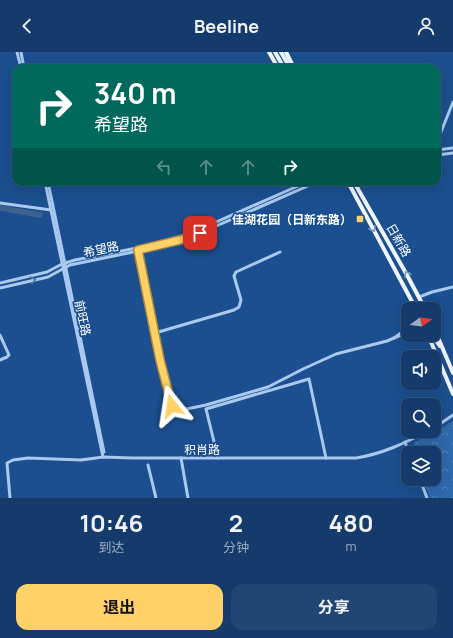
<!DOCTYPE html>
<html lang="zh">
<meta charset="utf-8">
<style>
:root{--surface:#143b6b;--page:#214673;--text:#f1f3f6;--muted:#9dadc1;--line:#33557e;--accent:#ffd166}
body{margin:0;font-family:Manrope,"Noto Sans SC",sans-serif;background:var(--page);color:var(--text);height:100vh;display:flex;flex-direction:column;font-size:15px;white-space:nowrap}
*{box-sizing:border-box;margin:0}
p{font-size:13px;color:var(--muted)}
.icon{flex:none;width:22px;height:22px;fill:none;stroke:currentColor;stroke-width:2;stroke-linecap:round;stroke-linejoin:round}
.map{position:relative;height:446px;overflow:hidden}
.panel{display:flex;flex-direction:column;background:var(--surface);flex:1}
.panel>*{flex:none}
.banner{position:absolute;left:12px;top:12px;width:429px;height:122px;border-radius:12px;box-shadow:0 4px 16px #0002,0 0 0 1px var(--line);background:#00695c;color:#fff;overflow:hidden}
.needle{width:26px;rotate:75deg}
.fabs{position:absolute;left:401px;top:250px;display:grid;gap:8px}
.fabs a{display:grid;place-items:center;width:40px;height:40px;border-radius:8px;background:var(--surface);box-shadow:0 4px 16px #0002,0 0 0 1px var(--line);font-size:20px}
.pin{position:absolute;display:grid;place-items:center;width:34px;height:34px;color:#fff;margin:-17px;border-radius:8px;box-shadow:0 2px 6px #0006}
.me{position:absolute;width:44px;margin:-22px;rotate:345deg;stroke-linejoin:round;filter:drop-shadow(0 0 3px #0008)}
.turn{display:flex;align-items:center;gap:14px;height:84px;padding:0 16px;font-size:18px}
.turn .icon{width:52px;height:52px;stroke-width:2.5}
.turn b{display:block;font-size:28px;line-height:34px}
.lanes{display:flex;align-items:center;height:38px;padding:0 16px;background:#0003;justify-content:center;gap:20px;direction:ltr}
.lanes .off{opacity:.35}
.eta{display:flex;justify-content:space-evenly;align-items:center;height:68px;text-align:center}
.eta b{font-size:24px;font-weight:700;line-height:28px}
.button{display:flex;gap:8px;margin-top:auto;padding:8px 16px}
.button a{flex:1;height:46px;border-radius:12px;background:var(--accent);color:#111;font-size:16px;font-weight:700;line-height:46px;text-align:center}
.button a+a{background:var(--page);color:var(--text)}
header{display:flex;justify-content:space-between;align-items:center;height:52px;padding:0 16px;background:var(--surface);font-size:18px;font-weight:700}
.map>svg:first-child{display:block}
</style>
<header><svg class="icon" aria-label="back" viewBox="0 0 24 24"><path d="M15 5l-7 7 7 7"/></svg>Beeline<svg class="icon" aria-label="person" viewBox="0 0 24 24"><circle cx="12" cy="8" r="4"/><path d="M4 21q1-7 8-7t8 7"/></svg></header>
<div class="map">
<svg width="453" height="446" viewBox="0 0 453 446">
<defs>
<pattern id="forest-crowns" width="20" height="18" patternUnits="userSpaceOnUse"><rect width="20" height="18" fill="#2e69ad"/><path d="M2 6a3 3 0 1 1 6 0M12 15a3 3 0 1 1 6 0" fill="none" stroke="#4d80b9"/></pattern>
</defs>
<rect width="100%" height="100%" fill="#1b4f8f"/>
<polygon fill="url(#forest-crowns)" points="453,369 453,446 430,446 423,427 434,427 434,401 413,401 412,398 415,390 435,380"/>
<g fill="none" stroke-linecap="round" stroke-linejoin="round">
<polyline stroke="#3c6290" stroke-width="5.5" points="0,156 40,163"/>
<g stroke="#a9c9ee" stroke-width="3">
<polyline points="17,0 21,16"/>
<polyline points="21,0 24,16"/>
<polyline points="437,90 453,50"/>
<polyline points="437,98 453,96"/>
<polyline points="437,103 453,101"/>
<polyline points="45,130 103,405"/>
<polyline points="48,130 104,400"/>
<polyline points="0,151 51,158"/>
<polyline points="138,199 160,308 172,354 177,359 206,353 268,335 303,317 336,302 387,289 394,286"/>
<polyline points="0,231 47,220 62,212 75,208 137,196 189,182 307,130"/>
<polyline points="0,236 48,225 70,213 138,199 191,185 317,130"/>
<polyline points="419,245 432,240 453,235"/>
<polyline points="408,276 394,286 408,280"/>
<polyline points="155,281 234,258 239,255 241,248 234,224 236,220 280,200"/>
<polyline points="0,283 9,303 7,305 0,308"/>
<polyline points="434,376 453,363"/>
<polyline points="405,390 409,401"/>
<polyline points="181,406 188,446"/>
<polyline points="218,406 206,357 309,327 326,406"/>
<polyline points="148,413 156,446"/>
<polyline points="420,427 427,446"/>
<path d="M10,446L7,411L13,408L28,406L81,408L103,405L132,406H356C382,402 405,391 428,379"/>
</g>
<g stroke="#f0f6ff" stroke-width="4">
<polyline points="269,0 278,16"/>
<polyline points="275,0 284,16"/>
<polyline points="281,0 290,16"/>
<polyline points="286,0 294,16"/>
<polyline points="348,130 416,257"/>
<polyline points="354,130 407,223 425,257"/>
<polyline points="434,276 453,321"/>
<polyline points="428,283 453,342"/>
<polyline points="432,283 440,294"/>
</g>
</g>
<defs><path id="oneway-chevron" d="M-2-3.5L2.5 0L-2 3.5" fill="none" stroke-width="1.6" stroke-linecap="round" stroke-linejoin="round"/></defs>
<g stroke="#7b9ac1">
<use href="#oneway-chevron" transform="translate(373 177) rotate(61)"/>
<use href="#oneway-chevron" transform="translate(407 222) rotate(-119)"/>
</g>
<use stroke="#4674ac" href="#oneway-chevron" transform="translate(33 228) rotate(-13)"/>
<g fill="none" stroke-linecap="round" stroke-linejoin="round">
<defs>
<polyline id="route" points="172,354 160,308 138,198 180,188 200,181"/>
</defs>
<use href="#route" stroke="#a68842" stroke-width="10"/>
<use href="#route" stroke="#ffd166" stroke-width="7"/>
</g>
<rect fill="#ffd166" stroke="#1b4f8f" stroke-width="1.5" x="356" y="163" width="8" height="8" rx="2"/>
<g text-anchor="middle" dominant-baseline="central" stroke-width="3.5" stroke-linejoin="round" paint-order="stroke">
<g font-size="12" font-weight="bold" fill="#fff" stroke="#1b4f8f" text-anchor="end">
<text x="352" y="167">佳湖花园（日新东路）</text>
</g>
<g font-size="12" fill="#fff" stroke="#1b4f8f">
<text transform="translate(399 188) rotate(60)">日新路</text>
<text transform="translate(101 197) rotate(-12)">希望路</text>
<text transform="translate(83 266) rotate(78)">前旺路</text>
<text x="202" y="397">积肖路</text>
</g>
</g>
</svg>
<div class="fabs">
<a><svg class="needle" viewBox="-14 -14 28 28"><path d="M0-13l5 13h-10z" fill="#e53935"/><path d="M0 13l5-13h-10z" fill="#9dadc1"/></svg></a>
<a><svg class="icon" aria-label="sound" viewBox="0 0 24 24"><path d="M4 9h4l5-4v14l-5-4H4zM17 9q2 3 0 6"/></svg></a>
<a><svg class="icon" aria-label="search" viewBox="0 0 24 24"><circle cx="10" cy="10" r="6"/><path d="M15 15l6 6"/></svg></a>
<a><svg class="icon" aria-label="layers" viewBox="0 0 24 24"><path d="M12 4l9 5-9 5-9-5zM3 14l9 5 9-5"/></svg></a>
</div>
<div class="pin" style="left:200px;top:181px;background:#d93025"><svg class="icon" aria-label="arrive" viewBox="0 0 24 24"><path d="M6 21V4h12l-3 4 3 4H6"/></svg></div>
<svg class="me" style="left:172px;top:354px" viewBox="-20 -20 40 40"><path d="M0-17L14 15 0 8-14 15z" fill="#ffd166" stroke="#fff" stroke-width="4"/></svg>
<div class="banner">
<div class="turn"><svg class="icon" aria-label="right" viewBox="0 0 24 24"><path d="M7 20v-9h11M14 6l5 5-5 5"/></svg><div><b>340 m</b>希望路</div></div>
<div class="lanes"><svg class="icon off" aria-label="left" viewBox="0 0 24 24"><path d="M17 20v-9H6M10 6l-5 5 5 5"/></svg><svg class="icon off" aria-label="ahead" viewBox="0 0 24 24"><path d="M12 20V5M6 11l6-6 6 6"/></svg><svg class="icon off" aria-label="ahead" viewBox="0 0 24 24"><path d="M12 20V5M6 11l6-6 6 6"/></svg><svg class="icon" aria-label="right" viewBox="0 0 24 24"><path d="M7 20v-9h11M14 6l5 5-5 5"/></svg></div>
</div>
</div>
<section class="panel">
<div class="eta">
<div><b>10:46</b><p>到达</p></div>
<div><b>2</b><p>分钟</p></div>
<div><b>480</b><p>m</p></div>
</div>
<div class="button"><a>退出</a><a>分享</a></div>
</section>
